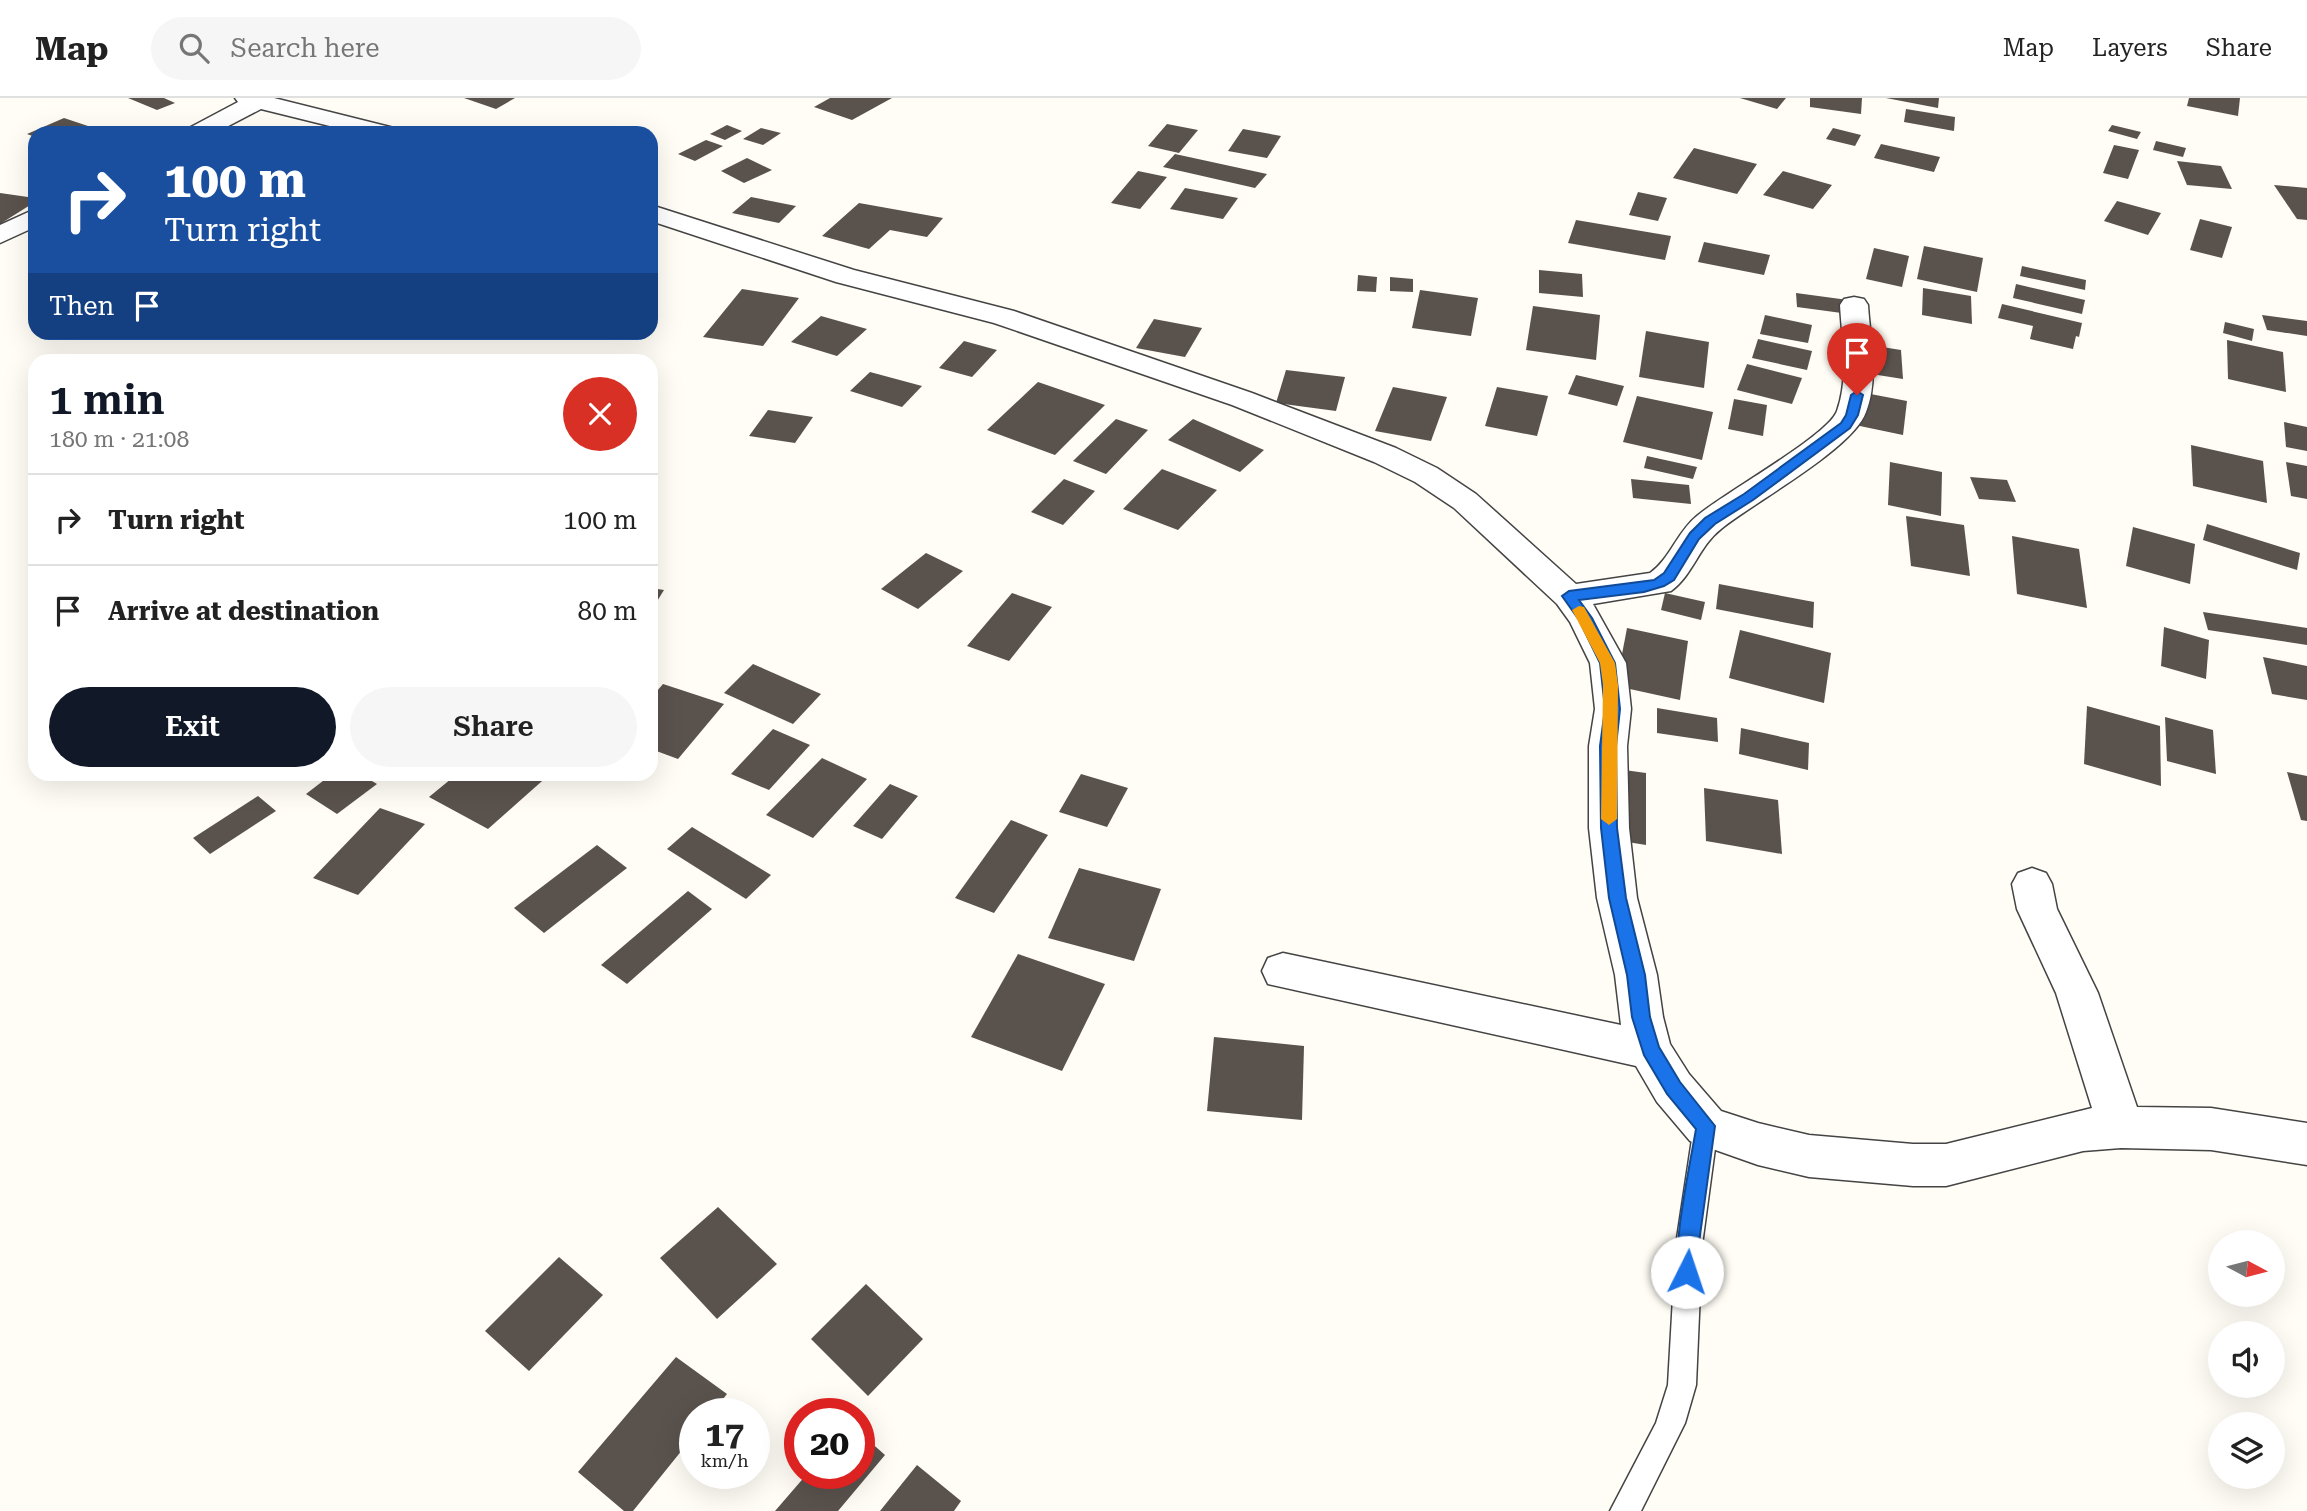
<!DOCTYPE html>
<meta charset="utf-8">
<style>
:root{--surface:#fff;--page:#f6f6f6;--text:#222;--muted:#767676;--line:#e0e0e0;--accent:#111827}
body{margin:0;font-family:"Roboto Serif",serif;background:var(--page);color:var(--text);height:100vh;display:flex;flex-direction:column;font-size:26px;white-space:nowrap}
*{box-sizing:border-box;margin:0}
p{font-size:23px;color:var(--muted)}
.icon{flex:none;width:38px;height:38px;fill:none;stroke:currentColor;stroke-width:2;stroke-linecap:round;stroke-linejoin:round}
.map{position:relative;flex:1;overflow:hidden}
.sheet{position:absolute;left:28px;top:256px;width:630px;height:427px;display:flex;flex-direction:column;background:var(--surface);border-radius:21px;box-shadow:0 7px 28px #0002}
.sheet>*{flex:none}
.hud{position:absolute;left:28px;top:28px;width:630px;height:214px;border-radius:21px;box-shadow:0 7px 28px #0002;background:#1a4fa0;color:#fff;overflow:hidden}
.needle{width:46px;rotate:97deg}
.fabs{position:absolute;left:2208px;top:1132px;display:grid;gap:14px}
.fabs a{display:grid;place-items:center;width:77px;height:77px;border-radius:50%;background:var(--surface);box-shadow:0 7px 28px #0002;font-size:35px}
.speed{position:absolute;left:679px;top:1300px;display:flex;gap:14px;font-size:35px;font-weight:700;text-align:center}
.speed>*{display:grid;place-content:center;width:91px;height:91px;border-radius:50%;background:var(--surface);box-shadow:0 7px 28px #0002;line-height:1}
.speed small{font-size:18px;font-weight:400}
.speed .limit{border:10px solid #d22;background:#fff;color:#111}
.pin{position:absolute;display:grid;place-items:center;width:60px;height:60px;color:#fff;margin:-72px -30px;border-radius:50% 50% 50% 0;rotate:-45deg;box-shadow:0 0 7px #0007}
.pin .icon{rotate:45deg}
.me{position:absolute;width:77px;margin:-38px;rotate:4deg;stroke-linejoin:round;filter:drop-shadow(0 0 5px #0008)}
.turn{display:flex;align-items:center;gap:24px;height:147px;padding:0 21px;font-size:32px}
.turn .icon{width:91px;height:91px;stroke-width:2.5}
.turn b{display:block;font-size:49px;line-height:60px}
.then{display:flex;align-items:center;height:66px;padding:0 21px;background:#0003;gap:14px;font-size:26px}
.round{display:grid;place-items:center;flex:none;width:74px;height:74px;border-radius:37px;background:var(--page)}
.headline{display:flex;align-items:center;justify-content:space-between;height:119px;padding:0 21px}
h1{font-size:42px;font-weight:600;line-height:52px;color:var(--accent)}
.primary-button{display:flex;gap:14px;margin-top:auto;padding:14px 21px}
.primary-button a{flex:1;height:80px;border-radius:42px;background:var(--accent);color:#fff;font-size:28px;font-weight:600;line-height:80px;text-align:center}
.primary-button a+a{background:var(--page);color:var(--text)}
ul{padding:0;list-style:none}
li{display:flex;align-items:center;gap:21px;height:91px;padding:0 21px;border-top:2px solid var(--line)}
li div{flex:1}
li b{display:block;font-size:26px}
li em{font-style:normal}
header{display:flex;align-items:center;gap:42px;box-sizing:border-box;height:98px;padding:0 35px;background:var(--surface);border-bottom:2px solid var(--line)}
header strong{font-size:33px}
nav{display:flex;gap:38px;margin-inline-start:auto;font-size:24px}
.search{width:490px;height:63px;background:var(--page);display:flex;align-items:center;gap:18px;box-sizing:border-box;padding:0 24px;border-radius:38px;color:var(--muted);font-size:26px}
.map>svg:first-child{display:block}
</style>
<header>
<strong>Map</strong>
<div class="search"><svg class="icon" aria-label="search" viewBox="0 0 24 24"><circle cx="10" cy="10" r="6"/><path d="M15 15l6 6"/></svg>Search here</div>
<nav><a>Map</a><a>Layers</a><a>Share</a></nav>
</header>
<div class="map">
<svg width="2307" height="1413" viewBox="0 0 2307 1413">
<rect width="100%" height="100%" fill="#fffdf5"/>
<g fill="#5a524d">
<polygon points="128,0 164,0 175,5 157,12"/>
<polygon points="464,0 515,0 496,11"/>
<polygon points="830,0 892,0 852,22 814,9"/>
<polygon points="1740,0 1786,0 1777,11"/>
<polygon points="1810,0 1862,0 1861,16 1810,9"/>
<polygon points="1886,0 1939,0 1938,10"/>
<polygon points="2189,0 2240,0 2238,18 2187,8"/>
<polygon points="1906,11 1955,19 1954,33 1904,24"/>
<polygon points="64,20 94,30 83,35 35,35 35,39 27,36"/>
<polygon points="1167,26 1198,32 1179,55 1148,48"/>
<polygon points="727,27 742,33 725,42 710,36"/>
<polygon points="2112,27 2141,34 2137,41 2108,33"/>
<polygon points="761,30 781,35 763,47 743,41"/>
<polygon points="1833,30 1861,37 1855,48 1826,41"/>
<polygon points="1243,31 1281,38 1267,60 1228,53"/>
<polygon points="706,42 723,48 695,63 678,56"/>
<polygon points="2156,43 2186,50 2183,59 2153,52"/>
<polygon points="1881,46 1940,59 1934,74 1874,60"/>
<polygon points="2114,47 2139,52 2128,81 2103,75"/>
<polygon points="1694,50 1757,66 1737,96 1673,80"/>
<polygon points="1175,56 1267,76 1255,90 1163,69"/>
<polygon points="747,60 772,72 744,85 721,73"/>
<polygon points="2177,63 2221,68 2232,91 2187,87"/>
<polygon points="1138,73 1167,79 1140,111 1111,105"/>
<polygon points="1783,73 1832,87 1813,111 1763,97"/>
<polygon points="2274,87 2307,90 2307,122 2297,121"/>
<polygon points="1185,90 1238,100 1223,121 1170,111"/>
<polygon points="1638,94 1667,100 1658,123 1629,117"/>
<polygon points="0,95 35,100 35,104 0,126"/>
<polygon points="751,99 796,108 779,125 732,115"/>
<polygon points="2117,103 2161,115 2148,137 2104,123"/>
<polygon points="859,105 943,120 927,139 890,132 869,151 822,138"/>
<polygon points="2200,121 2232,129 2222,160 2190,152"/>
<polygon points="1576,122 1671,138 1665,162 1568,145"/>
<polygon points="1704,144 1770,157 1764,177 1698,164"/>
<polygon points="1924,148 1983,160 1977,194 1917,181"/>
<polygon points="1874,150 1909,158 1902,189 1866,181"/>
<polygon points="2022,168 2086,182 2085,192 2020,178"/>
<polygon points="1539,172 1582,176 1583,199 1539,195"/>
<polygon points="1358,177 1377,179 1376,194 1357,193"/>
<polygon points="1390,179 1413,181 1413,194 1390,193"/>
<polygon points="2016,186 2085,202 2082,216 2013,200"/>
<polygon points="1923,190 1971,198 1972,226 1922,217"/>
<polygon points="742,191 799,200 763,248 703,239"/>
<polygon points="1420,192 1478,200 1471,238 1412,230"/>
<polygon points="1796,195 1848,202 1849,216 1797,209"/>
<polygon points="2002,206 2082,225 2079,239 2076,238 2073,251 2030,241 2033,228 1998,220"/>
<polygon points="1533,208 1600,217 1596,262 1526,252"/>
<polygon points="1765,217 1812,227 1808,245 1760,236"/>
<polygon points="2262,217 2307,223 2307,238 2267,232"/>
<polygon points="821,218 867,231 837,258 791,244"/>
<polygon points="1154,221 1202,230 1185,259 1136,250"/>
<polygon points="2225,224 2254,231 2252,243 2223,235"/>
<polygon points="1646,233 1709,244 1704,290 1639,279"/>
<polygon points="1758,241 1812,253 1807,272 1752,260"/>
<polygon points="2227,242 2283,254 2286,294 2228,281"/>
<polygon points="964,243 997,252 972,279 939,270"/>
<polygon points="1863,246 1901,252 1903,281 1865,275"/>
<polygon points="1747,266 1802,280 1792,306 1737,292"/>
<polygon points="1286,272 1345,279 1336,313 1276,305"/>
<polygon points="870,274 922,288 902,309 850,293"/>
<polygon points="1576,277 1624,288 1617,308 1568,296"/>
<polygon points="1038,284 1105,307 1055,357 987,332"/>
<polygon points="1393,289 1447,299 1431,343 1375,333"/>
<polygon points="1497,289 1548,298 1537,338 1485,328"/>
<polygon points="1860,294 1907,303 1903,337 1855,327"/>
<polygon points="1637,298 1713,314 1702,362 1623,344"/>
<polygon points="1734,301 1767,307 1763,338 1728,331"/>
<polygon points="768,312 813,319 795,345 749,338"/>
<polygon points="1116,321 1148,332 1106,376 1073,363"/>
<polygon points="1193,321 1264,352 1240,374 1168,342"/>
<polygon points="2284,324 2307,329 2307,353 2286,349"/>
<polygon points="2191,347 2263,363 2267,405 2193,388"/>
<polygon points="1647,358 1697,369 1693,381 1644,370"/>
<polygon points="1890,364 1942,374 1941,418 1888,407"/>
<polygon points="2286,364 2307,368 2307,401 2291,398"/>
<polygon points="1162,371 1217,392 1178,432 1123,411"/>
<polygon points="1970,379 2007,382 2016,404 1979,401"/>
<polygon points="1064,381 1095,393 1063,427 1031,414"/>
<polygon points="1631,381 1689,387 1691,406 1633,400"/>
<polygon points="1906,418 1964,427 1970,478 1911,468"/>
<polygon points="2207,426 2300,455 2297,472 2203,442"/>
<polygon points="2133,429 2195,446 2190,486 2126,468"/>
<polygon points="2012,438 2079,451 2087,510 2017,496"/>
<polygon points="926,455 963,473 918,511 881,491"/>
<polygon points="1719,486 1814,504 1813,530 1716,511"/>
<polygon points="651,490 664,492 651,513"/>
<polygon points="1012,495 1052,509 1009,563 967,548"/>
<polygon points="1665,495 1705,504 1701,522 1661,512"/>
<polygon points="2203,514 2307,530 2307,547 2208,532"/>
<polygon points="2164,529 2209,542 2206,581 2161,568"/>
<polygon points="1627,530 1688,543 1680,602 1616,588"/>
<polygon points="1740,532 1831,555 1824,605 1729,580"/>
<polygon points="2263,559 2307,568 2307,602 2272,596"/>
<polygon points="753,566 821,596 793,626 724,595"/>
<polygon points="663,586 724,606 678,661 651,651 651,600"/>
<polygon points="2087,608 2160,628 2161,688 2084,666"/>
<polygon points="1657,610 1717,620 1718,644 1657,635"/>
<polygon points="2165,619 2213,632 2216,676 2167,663"/>
<polygon points="1741,630 1809,645 1808,672 1739,656"/>
<polygon points="773,631 810,647 769,692 731,676"/>
<polygon points="822,660 867,681 813,740 766,717"/>
<polygon points="1617,671 1646,675 1646,747 1615,742"/>
<polygon points="2287,674 2307,678 2307,723 2301,722"/>
<polygon points="332,676 360,676 377,686 337,716 306,696"/>
<polygon points="457,676 550,676 488,731 429,699"/>
<polygon points="1081,676 1128,690 1107,729 1059,714"/>
<polygon points="890,686 918,698 882,741 853,728"/>
<polygon points="1704,690 1778,702 1782,756 1706,743"/>
<polygon points="258,698 276,713 210,756 193,740"/>
<polygon points="380,710 425,726 358,797 313,780"/>
<polygon points="1011,722 1048,737 994,815 955,800"/>
<polygon points="692,729 771,777 746,801 667,751"/>
<polygon points="597,747 627,770 544,835 514,810"/>
<polygon points="1079,770 1161,791 1134,863 1048,840"/>
<polygon points="688,793 712,811 627,886 601,867"/>
<polygon points="1018,856 1105,886 1062,973 971,939"/>
<polygon points="1214,939 1304,948 1302,1022 1207,1013"/>
<polygon points="718,1109 777,1166 717,1221 660,1160"/>
<polygon points="559,1159 603,1197 529,1273 485,1233"/>
<polygon points="866,1186 923,1241 868,1298 811,1241"/>
<polygon points="676,1259 727,1296 711,1316 695,1316 695,1336 633,1413 624,1413 578,1374"/>
<polygon points="859,1334 885,1357 838,1413 775,1413 807,1376 859,1376"/>
<polygon points="917,1367 961,1403 954,1413 880,1413"/>
</g>
<g fill="none" stroke-linecap="round" stroke-linejoin="round">
<defs>
<polygon id="service" points="1706,1017 1715,1020 1718,1028 1702,1147 1696,1287 1685,1325 1641,1413 1610,1413 1656,1325 1668,1287 1676,1147 1694,1028 1697,1020"/>
<g id="minor">
<polygon points="235,0 274,0 394,30 398,35 358,35 261,11 215,35 185,35 189,30 238,4"/>
<path d="M651,107L854,172L1014,213L1252,295L1396,350L1437,370L1476,396L1576,486L1650,475C1670,461 1677,434 1697,418C1722,396 1828,338 1837,313C1849,280 1842,241 1840,207L1844,201L1854,199L1864,201L1868,207C1870,241 1879,281 1866,314C1853,351 1754,404 1721,431C1699,448 1693,477 1671,493L1593,506L1626,565L1631,611L1627,648L1629,730L1637,800L1657,877L1663,919L1670,946L1689,976L1721,1013L1758,1025L1809,1037L1913,1046H1946L2092,1010L2056,895L2017,811L2012,786L2018,775L2032,770L2046,775L2052,786L2057,811L2098,895L2137,1009L2211,1010L2307,1025V1067L2211,1052L2121,1050L2083,1053L1946,1088H1913L1809,1079L1758,1067L1690,1043L1657,1004L1636,968L1268,886L1262,873L1268,860L1283,855L1621,927L1615,877L1597,800L1589,730V648L1595,611L1590,565L1570,524L1557,506L1454,410L1415,384L1374,364L1232,307L994,225L836,184L651,123Z"/>
<polygon points="35,111 35,129 0,145 0,127"/>
</g>
</defs>
<use href="#service" stroke="#444" stroke-width="3"/>
<use href="#minor" stroke="#444" stroke-width="3"/>
<use href="#service" fill="#fff" fill-rule="evenodd"/>
<use href="#minor" fill="#fff" fill-rule="evenodd"/>
</g>
<path fill="#1a73e8" stroke="#114b97" stroke-width="2" d="M1857,293L1863,297L1858,317L1850,330L1753,402L1715,426L1699,441L1674,482L1664,488L1644,494L1579,502L1592,520L1615,565L1620,611L1616,648L1617,730L1626,800L1645,877L1650,919L1659,949L1680,984L1715,1028L1694,1181L1687,1184L1680,1181C1670,1157 1691,1062 1696,1031L1667,996L1644,957L1632,919L1627,877L1609,800L1601,730L1600,648L1605,611L1600,565L1579,522L1562,498L1569,493L1654,482L1664,475L1690,435L1705,420L1744,396L1841,325L1846,317L1851,297Z"/>
<polygon fill="#f59e0b" points="1579,508 1584,509 1615,565 1618,587 1617,721 1609,727 1601,721 1603,587 1600,565 1572,512"/>
</svg>
<div class="fabs">
<a><svg class="needle" viewBox="-14 -14 28 28"><path d="M0-13l5 13h-10z" fill="#e53935"/><path d="M0 13l5-13h-10z" fill="#767676"/></svg></a>
<a><svg class="icon" aria-label="sound" viewBox="0 0 24 24"><path d="M4 9h4l5-4v14l-5-4H4zM17 9q2 3 0 6"/></svg></a>
<a><svg class="icon" aria-label="layers" viewBox="0 0 24 24"><path d="M12 4l9 5-9 5-9-5zM3 14l9 5 9-5"/></svg></a>
</div>
<div class="speed"><div>17<small>km/h</small></div><div class="limit">20</div></div>
<div class="pin" style="left:1857px;top:297px;background:#d93025"><svg class="icon" aria-label="arrive" viewBox="0 0 24 24"><path d="M6 21V4h12l-3 4 3 4H6"/></svg></div>
<svg class="me" style="left:1687px;top:1174px" viewBox="-20 -20 40 40"><circle r="19" fill="#fff"/><path d="M0-13L10 11 0 6-10 11z" fill="#1a73e8"/></svg>
<div class="hud">
<div class="turn"><svg class="icon" aria-label="right" viewBox="0 0 24 24"><path d="M7 20v-9h11M14 6l5 5-5 5"/></svg><div><b>100 m</b>Turn right</div></div>
<div class="then">Then<svg class="icon" aria-label="arrive" viewBox="0 0 24 24"><path d="M6 21V4h12l-3 4 3 4H6"/></svg></div>
</div>
<section class="sheet">
<div class="headline"><div><h1>1 min</h1><p>180 m · 21:08</p></div><a class="round" style="background:#d93025;color:#fff"><svg class="icon" aria-label="close" viewBox="0 0 24 24"><path d="M6 6l12 12M18 6L6 18"/></svg></a></div>
<ul>
<li><svg class="icon" aria-label="right" viewBox="0 0 24 24"><path d="M7 20v-9h11M14 6l5 5-5 5"/></svg><div><b>Turn right</b></div><em>100 m</em></li>
<li><svg class="icon" aria-label="arrive" viewBox="0 0 24 24"><path d="M6 21V4h12l-3 4 3 4H6"/></svg><div><b>Arrive at destination</b></div><em>80 m</em></li>
</ul>
<div class="primary-button"><a>Exit</a><a>Share</a></div>
</section>
</div>
